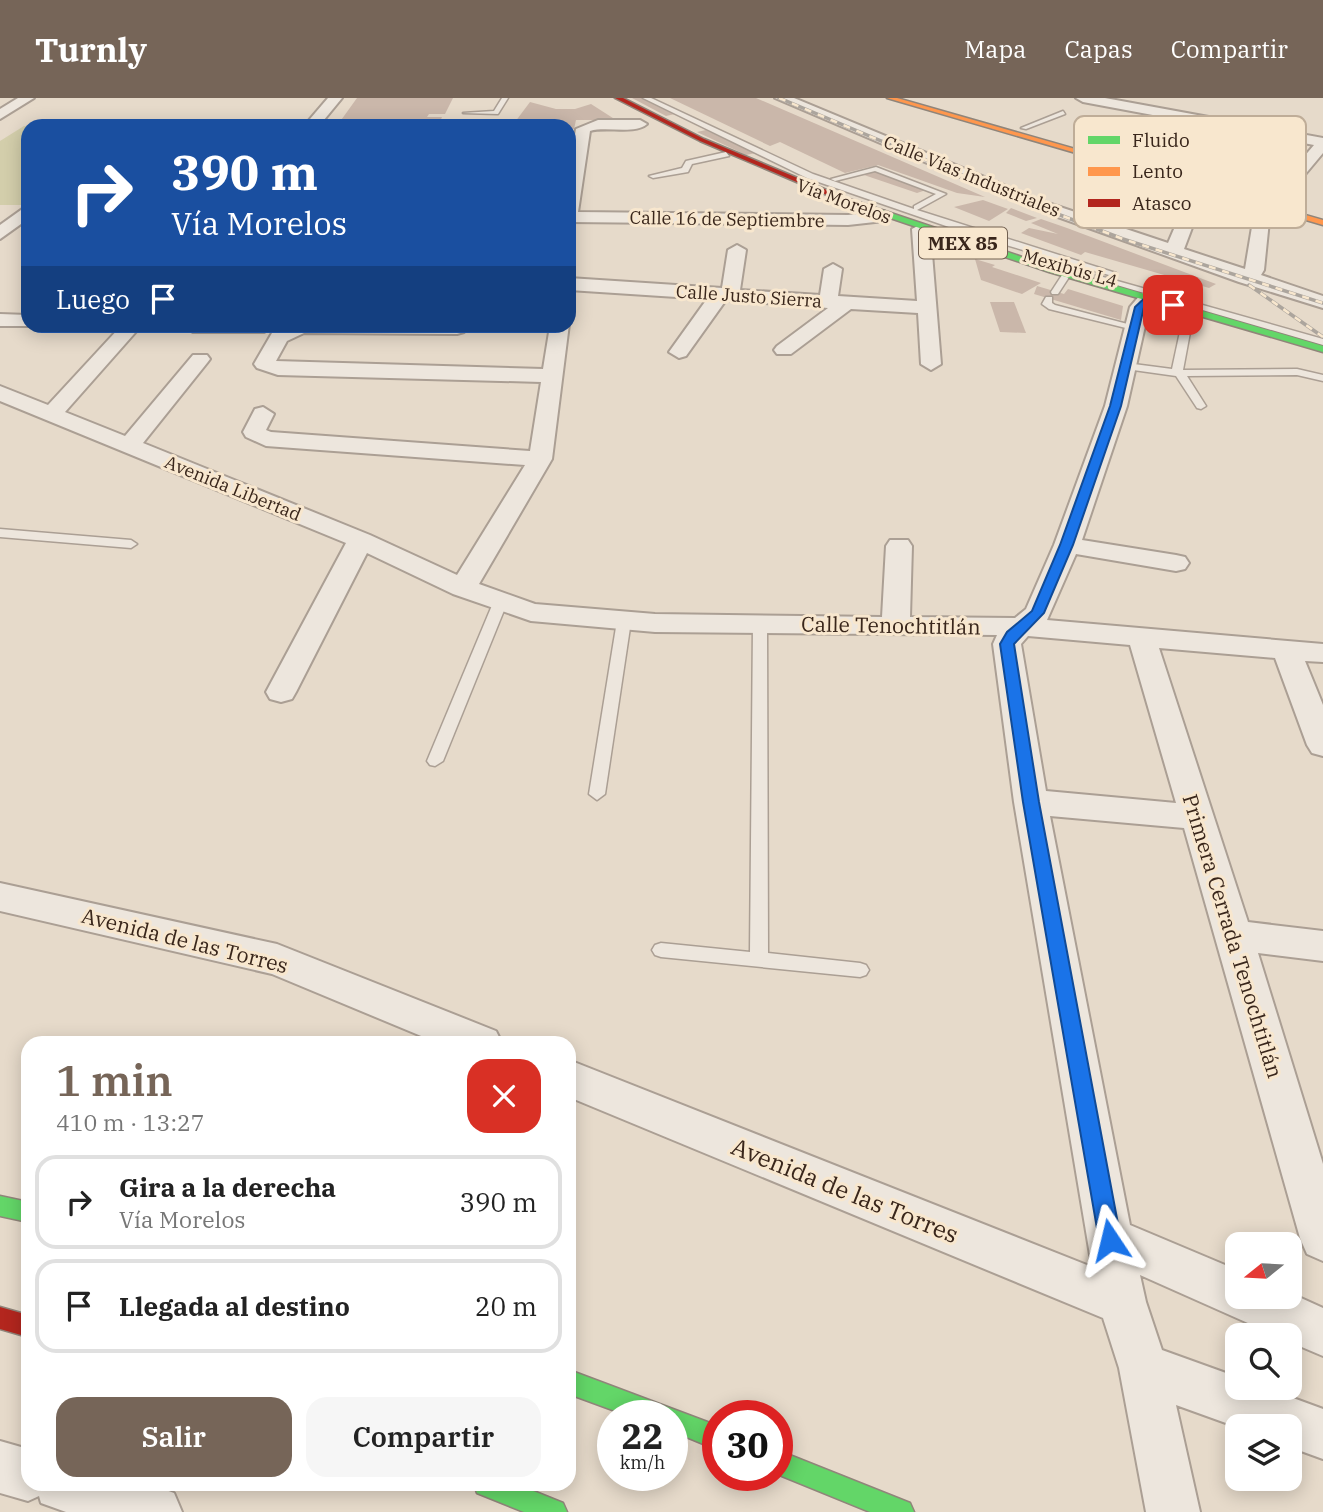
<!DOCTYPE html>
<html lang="es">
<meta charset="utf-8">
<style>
:root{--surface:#fff;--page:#f6f6f6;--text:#222;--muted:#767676;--line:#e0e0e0;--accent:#766558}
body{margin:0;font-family:"IBM Plex Serif",serif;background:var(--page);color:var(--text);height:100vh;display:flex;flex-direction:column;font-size:26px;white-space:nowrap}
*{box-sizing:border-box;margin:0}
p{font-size:23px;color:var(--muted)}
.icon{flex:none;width:38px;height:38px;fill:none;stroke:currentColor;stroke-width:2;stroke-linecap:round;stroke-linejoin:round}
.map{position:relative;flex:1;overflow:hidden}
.drawer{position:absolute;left:21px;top:938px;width:555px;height:455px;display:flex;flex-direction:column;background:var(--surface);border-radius:21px;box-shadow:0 4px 18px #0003}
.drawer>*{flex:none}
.guide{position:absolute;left:21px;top:21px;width:555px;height:214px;border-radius:21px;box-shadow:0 4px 18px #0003;background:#1a4fa0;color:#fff;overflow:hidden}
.needle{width:46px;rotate:252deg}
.buttons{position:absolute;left:1225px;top:1134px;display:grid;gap:14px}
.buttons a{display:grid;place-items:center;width:77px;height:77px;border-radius:14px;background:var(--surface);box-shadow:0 4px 18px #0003;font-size:35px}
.speed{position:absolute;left:597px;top:1302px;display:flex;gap:14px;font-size:35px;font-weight:700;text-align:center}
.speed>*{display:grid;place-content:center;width:91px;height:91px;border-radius:50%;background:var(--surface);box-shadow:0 4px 18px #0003;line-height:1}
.speed small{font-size:18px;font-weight:400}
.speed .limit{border:10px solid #d22;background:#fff;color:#111}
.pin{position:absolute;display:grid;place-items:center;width:60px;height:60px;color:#fff;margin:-30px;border-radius:14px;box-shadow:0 4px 10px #0006}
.me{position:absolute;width:77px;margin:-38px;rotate:350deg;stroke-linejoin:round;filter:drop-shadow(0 0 5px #0008)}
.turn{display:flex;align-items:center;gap:24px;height:147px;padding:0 35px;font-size:32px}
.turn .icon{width:91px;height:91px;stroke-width:2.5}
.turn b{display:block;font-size:49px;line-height:60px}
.then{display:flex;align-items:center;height:66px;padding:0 35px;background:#0003;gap:14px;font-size:26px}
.round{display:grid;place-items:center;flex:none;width:74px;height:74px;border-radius:21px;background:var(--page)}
.headline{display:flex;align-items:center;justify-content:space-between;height:119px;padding:0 35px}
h1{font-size:42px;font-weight:600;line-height:52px;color:var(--accent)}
.button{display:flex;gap:14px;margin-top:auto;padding:14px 35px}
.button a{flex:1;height:80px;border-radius:21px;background:var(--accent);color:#fff;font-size:28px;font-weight:600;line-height:80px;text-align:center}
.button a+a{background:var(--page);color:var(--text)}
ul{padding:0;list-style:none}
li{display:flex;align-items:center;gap:21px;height:94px;margin:0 14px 10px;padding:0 21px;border:4px solid var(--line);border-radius:21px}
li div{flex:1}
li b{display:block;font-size:26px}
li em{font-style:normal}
header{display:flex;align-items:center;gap:42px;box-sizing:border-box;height:98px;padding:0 35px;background:var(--accent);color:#fff}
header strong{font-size:33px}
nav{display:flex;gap:38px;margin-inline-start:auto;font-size:24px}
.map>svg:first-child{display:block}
</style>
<header>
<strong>Turnly</strong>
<nav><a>Mapa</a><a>Capas</a><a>Compartir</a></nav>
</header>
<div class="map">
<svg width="1323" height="1414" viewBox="0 0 1323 1414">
<rect width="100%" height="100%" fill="#e6daca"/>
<polygon fill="#d3ceab" points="24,28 43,28 28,28 28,107 0,107 0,43"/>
<g fill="#cab7aa">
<polygon points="357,0 453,0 445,16 429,16 427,19 442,19 439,26 339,25"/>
<polygon points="632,0 644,0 675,16 666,18"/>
<polygon points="670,0 756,0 985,99 957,95 878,67 845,75 780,44 770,48"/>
<polygon points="530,4 556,11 575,11 591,6 616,22 576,22 574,31 512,28"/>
<polygon points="706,32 756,55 746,57 697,34"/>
<polygon points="875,73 929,91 917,95 864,77"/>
<polygon points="983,102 1008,111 989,123 954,109"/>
<polygon points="1011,110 1037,120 1026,123 1006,115"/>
<polygon points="1041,121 1067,130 1216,186 1209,190 1085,154 1081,157 1021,135 1029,130 1058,136 1031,125"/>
<polygon points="975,161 995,167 992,169 1041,185 1022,196 981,182"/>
<polygon points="1037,188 1064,196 1068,191 1123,208 1121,222 1034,196"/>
<polygon points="990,204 1014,204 1026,235 1000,234"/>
</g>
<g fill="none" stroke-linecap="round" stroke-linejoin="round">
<defs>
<g id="lane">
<polygon points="502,0 508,0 498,16 463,15 494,13"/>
<polygon points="643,0 651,0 813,76 914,111 914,108 936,96 875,73 835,83 831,81 876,69 946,96 917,112 1116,175 1109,177 975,138 807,80"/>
<polygon points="1063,13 1065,16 1026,31 1021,30"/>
<polygon points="363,25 460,26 463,28 360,28"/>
<polygon points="726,54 729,58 692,66 688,74 653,80 649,78 682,70 686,63"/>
<polygon points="1064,174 1071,176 1058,196 1052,196 1051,194"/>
<polygon points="1096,177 1323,241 1323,247 1096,181"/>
<polygon points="1046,199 1052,199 1052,205 1055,207 1139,229 1134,232 1049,211 1042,206"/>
<polygon points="1186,226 1191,229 1183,272 1297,271 1323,277 1323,283 1297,277 1187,278 1206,308 1201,311 1197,310 1176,278 1126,271 1121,268 1126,265 1172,271 1181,229"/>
<polygon points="0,431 131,442 137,446 131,450 0,439"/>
<polygon points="500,501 507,505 443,663 435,668 430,667 427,663 493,505"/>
<polygon points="624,519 631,523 605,696 597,702 589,696 617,523"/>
<polygon points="760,522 767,526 768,855 860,865 866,867 869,872 866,877 860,879 661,859 655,857 652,852 655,847 661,845 750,854 753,526"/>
</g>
<g id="street">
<polygon points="18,0 34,0 0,21 0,11"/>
<polygon points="328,0 342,0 319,28 304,28"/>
<polygon points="775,0 794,0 1042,103 1168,145 1186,103 1194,98 1200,100 1202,103 1184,151 1245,171 1253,123 1251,107 1259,102 1265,104 1269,123 1264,172 1261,177 1323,198 1323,210 1239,184 1030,109"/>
<polygon points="1076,0 1105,0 1323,40 1323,55 1282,104 1276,106 1268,101 1314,47 1083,4"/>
<path d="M598,22H640L647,26C634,37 607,28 590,33L578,114L848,117L884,113L892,118L884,123L848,127L569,124V71L576,31Z"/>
<polygon points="28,107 28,121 0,141 0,127"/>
<polygon points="921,126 930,131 941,266 931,272 921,266 918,215 851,211 791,256 777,256 774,252 777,248 828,210 726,202 686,258 679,260 669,254 707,201 569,192 569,180 722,190 728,152 737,147 746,152 740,192 820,197 824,171 833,166 842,171 838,198 917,203 912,131"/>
<path d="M1148,194L1158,200L1149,210L1127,308L1082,442L1176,457L1185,459L1189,465L1185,471L1176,473L1076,456L1047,522L1323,546V564L1305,563L1323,607V658L1312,655L1307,647L1275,560L1159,550L1248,824L1323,833V863L1258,855L1323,1066V1163L1307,1156L1300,1140L1184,730L1050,718L1130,1127L1237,1172V1199H1290V1195L1323,1210V1258L1290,1244V1237H1275L1140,1177L1146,1204L1162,1252L1237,1279V1290H1266L1323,1311V1361L1290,1349V1328L1237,1329L1176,1307L1200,1414H1146L1119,1270L1103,1220L569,999V962L1092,1169L1014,704L993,546L997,537L655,534L531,523L453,496L367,455L296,594L292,601L281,604L270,601L266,594L346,445L0,303V288L48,307L121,228H141L65,314L125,338L193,257H207L210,261L207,265L143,345L370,437L457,477L525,367L266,348L246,339L243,334L255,311L263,309L274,316L266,332L271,334L530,353L541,284L278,277L257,270L254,266L272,235L288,228H465L464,234L457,236L304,235L287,243L276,263L543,271L550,228L569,226L552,361L479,486L535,506L655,516L882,519L886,448L890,442H908L912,448L910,519L1015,520L1026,511L1054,447L1105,308L1130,209L1141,196ZM1028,538L1130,547L1176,705L1046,693L1021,546Z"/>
<polygon points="0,216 28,217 28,228 34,228 0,228"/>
<polygon points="183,228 274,228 264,234 193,234"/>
<polygon points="0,785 277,846 496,933 502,945 438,945 272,876 0,813"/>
<polygon points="0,1343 28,1351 28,1386 150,1386 174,1395 182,1414 66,1414 41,1405 39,1398 28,1403 0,1395"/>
</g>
<g id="fast">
<polygon points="849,101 1055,170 1323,248 1323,254 1049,174 846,105"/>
<polygon points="0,1098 28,1104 28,1124 0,1118"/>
<polygon points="569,1272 718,1328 718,1352 672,1333 672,1318 629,1318 569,1296"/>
<polygon points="777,1352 910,1405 914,1414 870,1414 777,1376"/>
<polygon points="474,1386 516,1386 563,1405 567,1414 524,1414 477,1395"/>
</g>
<polygon id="slow" points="887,0 897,0 1323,122 1323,127"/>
<g id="jam">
<polygon points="615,0 623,0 704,41 853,103 846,105 700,43"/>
<polygon points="0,1209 28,1217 28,1239 0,1231"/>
</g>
</defs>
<use href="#lane" stroke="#ab9f94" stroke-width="3"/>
<use href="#street" stroke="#ab9f94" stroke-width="4"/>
<use href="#fast" stroke="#90857a" stroke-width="3"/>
<use href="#slow" stroke="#90857a" stroke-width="3"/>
<use href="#jam" stroke="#90857a" stroke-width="3"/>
<use href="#lane" fill="#ede6dd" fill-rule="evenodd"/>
<use href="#street" fill="#ede6dd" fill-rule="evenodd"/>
<use href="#fast" fill="#63d668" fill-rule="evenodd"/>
<use href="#slow" fill="#ff974d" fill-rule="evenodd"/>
<use href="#jam" fill="#b3261e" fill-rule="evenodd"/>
<defs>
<g id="rail">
<polyline points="779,0 1026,104 1123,141 1323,205"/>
<polyline points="1249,187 1323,239"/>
</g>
</defs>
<use href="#rail" stroke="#aca59d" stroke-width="3.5"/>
<use href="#rail" stroke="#f8e7ce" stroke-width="2.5" stroke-dasharray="7" stroke-linecap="butt"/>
<polyline stroke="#c6bcb3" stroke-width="2" stroke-dasharray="2.5 2" stroke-linecap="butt" points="1252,118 1294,98"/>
</g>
<polygon fill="#1a73e8" stroke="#114b97" stroke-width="2" points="1148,197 1177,207 1173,210 1150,204 1144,209 1121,308 1073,447 1044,515 1014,546 1039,704 1121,1142 1118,1149 1110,1152 1103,1149 1099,1142 1023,704 1000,546 1007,534 1032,513 1060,447 1110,308 1135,209"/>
<g text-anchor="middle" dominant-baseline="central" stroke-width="6" stroke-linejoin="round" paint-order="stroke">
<g font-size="18" fill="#39261b" stroke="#f8e7ce">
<text transform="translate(972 78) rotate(22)">Calle Vías Industriales</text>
<text transform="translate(844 103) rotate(20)">Vía Morelos</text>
<text transform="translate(727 121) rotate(1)">Calle 16 de Septiembre</text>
<text transform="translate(1070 170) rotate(16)">Mexibús L4</text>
<text transform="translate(749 198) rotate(4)">Calle Justo Sierra</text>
<text transform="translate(233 390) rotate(22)">Avenida Libertad</text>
</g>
<rect fill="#f8e7ce" stroke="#726051" stroke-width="2" x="919" y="129.5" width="88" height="31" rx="5"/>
<g font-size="19" font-weight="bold" fill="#39261b">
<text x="963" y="145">MEX 85</text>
</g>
<g font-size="21" fill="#39261b" stroke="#f8e7ce">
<text transform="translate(891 527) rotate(1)">Calle Tenochtitlán</text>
<text transform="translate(1233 838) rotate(73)">Primera Cerrada Tenochtitlán</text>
<text transform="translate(185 842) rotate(14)">Avenida de las Torres</text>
</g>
<g font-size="24" fill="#39261b" stroke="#f8e7ce">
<text transform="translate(845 1092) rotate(22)">Avenida de las Torres</text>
</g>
</g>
<rect x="1074" y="18" width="232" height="112" rx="10" fill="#f8e7ce" stroke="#bfad98" stroke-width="2"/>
<rect x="1088" y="38" width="32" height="8" fill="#63d668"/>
<rect x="1088" y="69" width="32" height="9" fill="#ff974d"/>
<rect x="1088" y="101" width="32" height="8" fill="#b3261e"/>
<g font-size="19" fill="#39261b">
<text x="1132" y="49">Fluido</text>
<text x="1132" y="80">Lento</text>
<text x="1132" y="112">Atasco</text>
</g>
</svg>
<div class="buttons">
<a><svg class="needle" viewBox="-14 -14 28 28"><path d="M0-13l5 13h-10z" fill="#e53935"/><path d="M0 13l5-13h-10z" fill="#767676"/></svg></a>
<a><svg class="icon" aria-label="search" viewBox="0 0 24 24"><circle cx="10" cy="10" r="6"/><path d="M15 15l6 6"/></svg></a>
<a><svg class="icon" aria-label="layers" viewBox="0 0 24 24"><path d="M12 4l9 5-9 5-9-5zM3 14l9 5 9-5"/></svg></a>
</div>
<div class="speed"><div>22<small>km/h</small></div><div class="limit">30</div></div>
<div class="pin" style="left:1173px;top:207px;background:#d93025"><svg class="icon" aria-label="arrive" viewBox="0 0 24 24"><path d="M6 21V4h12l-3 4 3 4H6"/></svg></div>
<svg class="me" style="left:1110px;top:1142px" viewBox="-20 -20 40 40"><path d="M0-17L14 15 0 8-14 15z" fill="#1a73e8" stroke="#fff" stroke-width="4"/></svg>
<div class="guide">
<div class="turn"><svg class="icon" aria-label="right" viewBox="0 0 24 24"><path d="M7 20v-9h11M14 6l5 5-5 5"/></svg><div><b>390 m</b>Vía Morelos</div></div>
<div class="then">Luego<svg class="icon" aria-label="arrive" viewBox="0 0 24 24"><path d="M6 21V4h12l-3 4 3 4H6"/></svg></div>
</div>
<section class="drawer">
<div class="headline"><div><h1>1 min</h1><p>410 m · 13:27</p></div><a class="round" style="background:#d93025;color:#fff"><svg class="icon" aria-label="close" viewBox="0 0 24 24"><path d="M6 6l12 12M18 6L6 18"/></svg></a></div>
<ul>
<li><svg class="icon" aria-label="right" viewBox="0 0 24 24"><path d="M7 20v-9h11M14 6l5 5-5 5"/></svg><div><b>Gira a la derecha</b><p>Vía Morelos</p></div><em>390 m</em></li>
<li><svg class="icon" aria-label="arrive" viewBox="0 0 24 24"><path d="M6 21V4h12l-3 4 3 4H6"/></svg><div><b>Llegada al destino</b></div><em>20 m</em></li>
</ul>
<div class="button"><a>Salir</a><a>Compartir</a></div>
</section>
</div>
